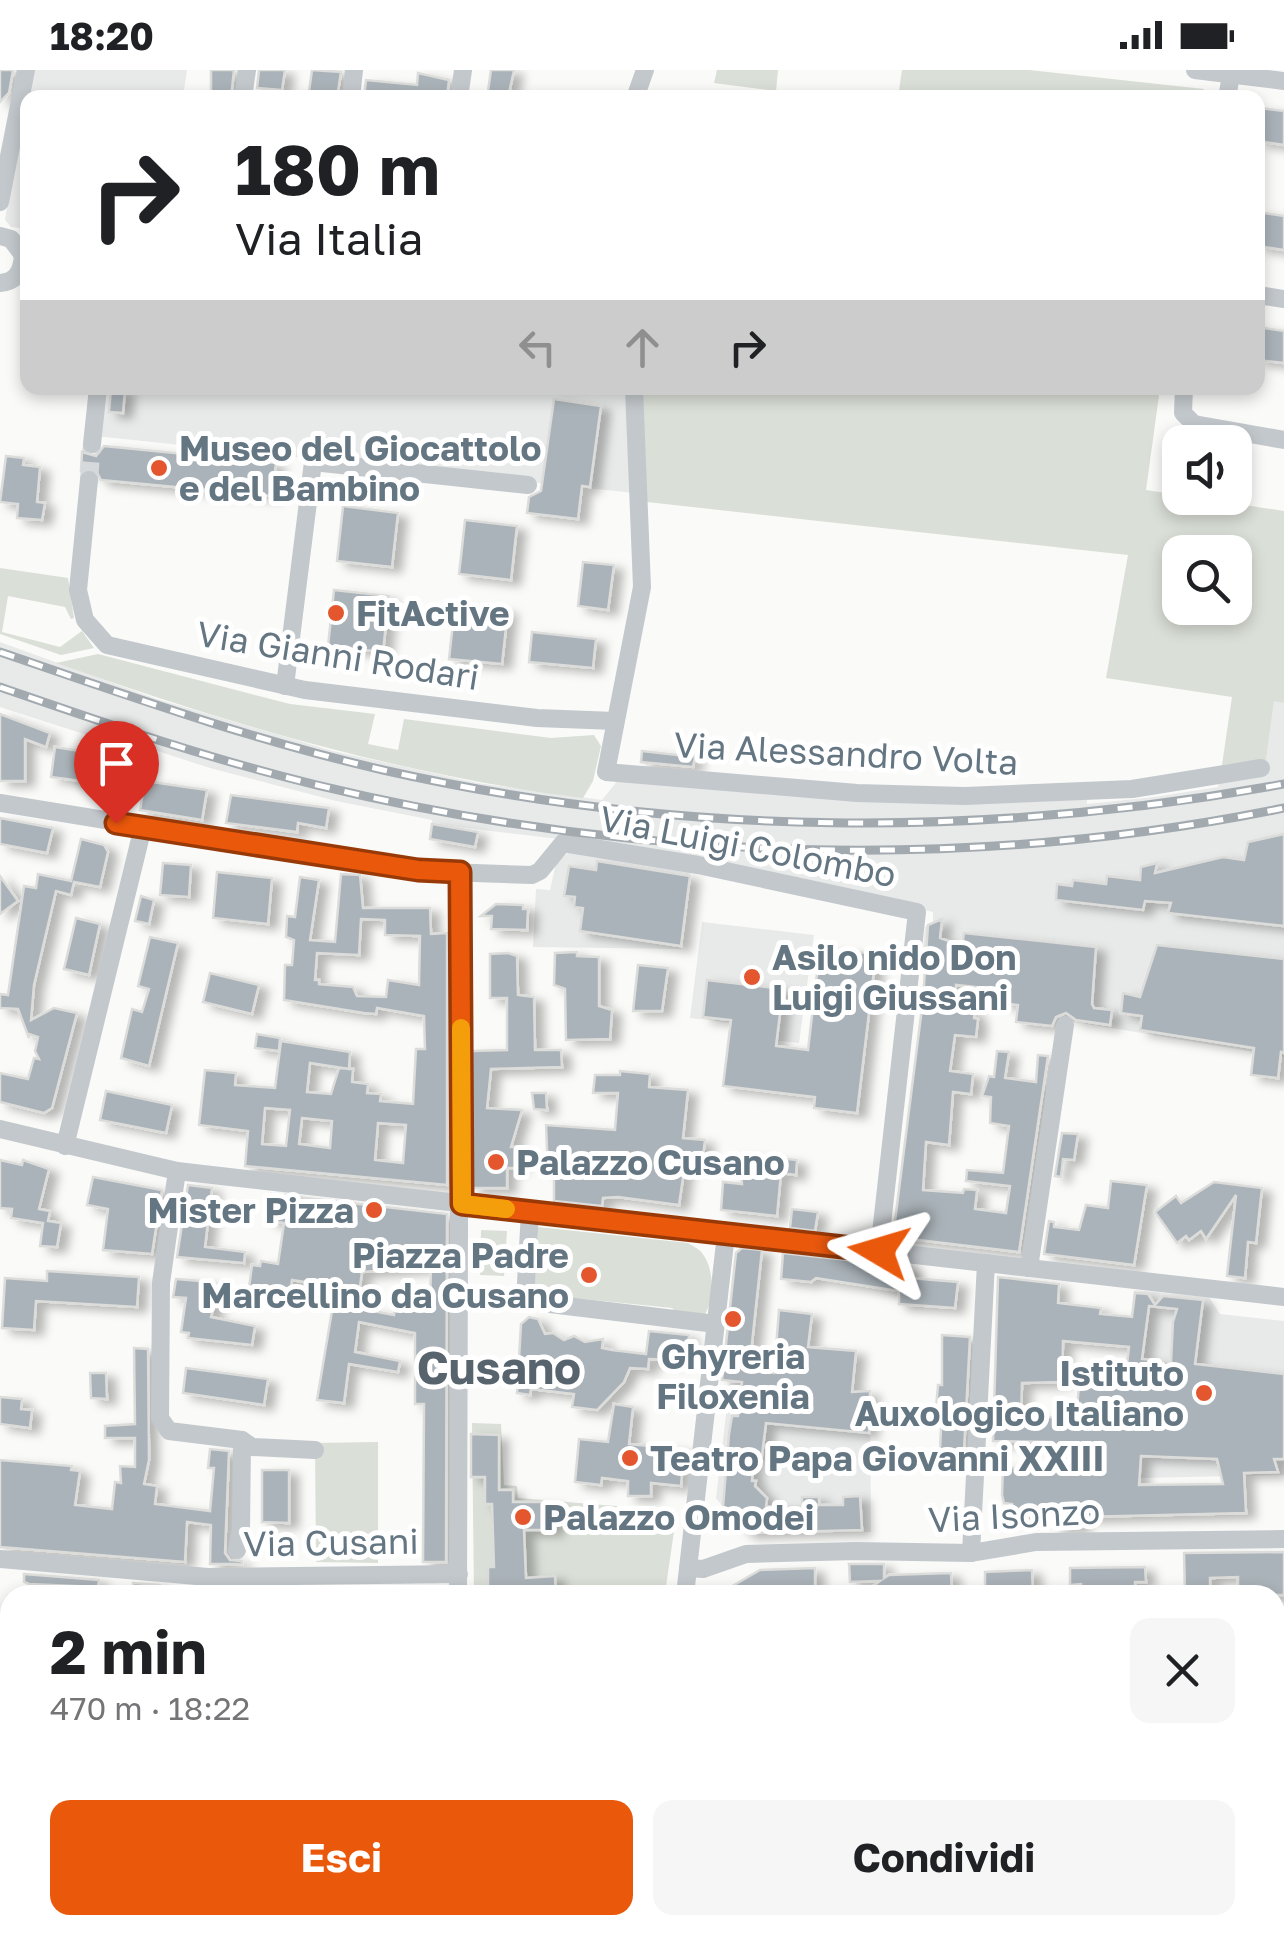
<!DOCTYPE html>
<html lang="it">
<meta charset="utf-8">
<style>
:root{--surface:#fff;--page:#f6f6f6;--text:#202124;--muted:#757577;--accent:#ea580c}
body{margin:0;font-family:"Golos Text",sans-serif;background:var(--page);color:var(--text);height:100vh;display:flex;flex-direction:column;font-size:38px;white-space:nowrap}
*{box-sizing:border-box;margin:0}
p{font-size:32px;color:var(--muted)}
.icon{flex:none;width:55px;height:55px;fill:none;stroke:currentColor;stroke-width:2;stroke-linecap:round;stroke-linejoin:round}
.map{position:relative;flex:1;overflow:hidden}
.panel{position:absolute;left:0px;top:1515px;width:1285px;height:350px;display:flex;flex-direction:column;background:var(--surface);border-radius:30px 30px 0 0;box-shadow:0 5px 15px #0003}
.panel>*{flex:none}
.guide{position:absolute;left:20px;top:20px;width:1245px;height:305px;border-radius:20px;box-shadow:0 5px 15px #0003;background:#fff;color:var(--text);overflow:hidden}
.fabs{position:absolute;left:1162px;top:355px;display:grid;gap:20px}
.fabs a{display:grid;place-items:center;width:90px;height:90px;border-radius:20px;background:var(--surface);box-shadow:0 5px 15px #0003;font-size:50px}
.pin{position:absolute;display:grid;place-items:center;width:85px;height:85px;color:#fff;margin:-102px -42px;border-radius:50% 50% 50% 0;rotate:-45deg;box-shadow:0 0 10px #0007}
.pin .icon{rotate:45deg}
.me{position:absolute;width:110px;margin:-55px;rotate:277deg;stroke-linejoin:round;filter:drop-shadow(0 0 8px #0008)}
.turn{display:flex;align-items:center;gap:35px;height:210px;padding:0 50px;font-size:45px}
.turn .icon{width:130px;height:130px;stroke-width:2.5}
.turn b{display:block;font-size:70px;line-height:85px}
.lanes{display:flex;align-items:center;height:95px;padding:0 50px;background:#0003;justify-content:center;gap:50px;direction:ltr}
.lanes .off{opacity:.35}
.round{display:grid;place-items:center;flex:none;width:105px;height:105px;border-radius:20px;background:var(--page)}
.headline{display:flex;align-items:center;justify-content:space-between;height:170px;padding:0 50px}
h1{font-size:60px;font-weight:700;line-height:75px}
.primary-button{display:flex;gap:20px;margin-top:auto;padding:20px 50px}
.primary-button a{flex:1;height:115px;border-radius:20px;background:var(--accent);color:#fff;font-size:40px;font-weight:700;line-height:115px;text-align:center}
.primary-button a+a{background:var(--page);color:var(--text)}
.status{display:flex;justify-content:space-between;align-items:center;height:70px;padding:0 50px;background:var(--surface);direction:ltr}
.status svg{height:28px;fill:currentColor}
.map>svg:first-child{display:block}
</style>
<div class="status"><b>18:20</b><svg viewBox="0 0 49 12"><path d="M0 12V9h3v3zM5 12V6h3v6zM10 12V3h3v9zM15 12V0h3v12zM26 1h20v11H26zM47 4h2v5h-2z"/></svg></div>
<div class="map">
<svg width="1284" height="1865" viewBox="0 0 1284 1865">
<defs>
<filter id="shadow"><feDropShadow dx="9" dy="5" stdDeviation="5" flood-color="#0004"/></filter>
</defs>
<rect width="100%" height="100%" fill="#fafaf8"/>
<g fill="#e8e9e9">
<polygon points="29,0 187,0 183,27 28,28 27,159 11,157 5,150"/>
<polygon points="103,318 632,318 634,423 95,366"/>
<polygon points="0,572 157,629 333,681 478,713 602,730 618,710 1087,729 1087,734 1154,727 1218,717 1222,695 1266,690 1274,630 1284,633 1284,987 1064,950 1069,904 922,886 925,857 933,853 933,842 747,799 601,774 432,754 432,750 336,731 210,698 142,676 140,682 0,637"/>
<polygon points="573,779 691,797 681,879 533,877 536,819 550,820 556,793"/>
<polygon points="702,852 814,865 799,973 734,966 734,953 690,948"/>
<polygon points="1134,1220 1209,1227 1220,1244 1284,1251 1284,1405 1140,1408 1141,1386 1116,1385"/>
<polygon points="730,1311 870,1321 871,1462 747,1463 723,1437 716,1428"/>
</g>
<g fill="#dadfd7" fill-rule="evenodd">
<polygon points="717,0 778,0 776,21 714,13"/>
<polygon points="902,0 1029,0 1204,19 1203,28 898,27"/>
<path d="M640,318H1160L1146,420L1284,441V633L1274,631L1266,690L1222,695L1232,627L1106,608L1128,485L647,432ZM1180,482H1235V538H1180Z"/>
<polygon points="0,498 68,508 74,548 71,549 65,537 8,526 2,562 60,577 82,561 94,578 61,585 0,564"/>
<path d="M98,584L290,634L375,644L368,674L398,680L404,649L551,668L594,665L601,676L593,711L583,728C401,705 229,654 56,593Z"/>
<path d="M538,1157L688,1173C693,1176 699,1179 702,1183C715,1199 715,1234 702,1248L680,1246L672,1238L534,1224Z"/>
<polygon points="481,1160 507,1161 504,1206 480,1205"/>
<polygon points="472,1353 501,1354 504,1415 517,1416 518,1428 677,1441 665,1523 474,1525"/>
<polygon points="378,1372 378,1493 316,1492 315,1373"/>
<polygon points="1284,1685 1284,1865 1141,1865 1143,1855 1275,1855 1275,1687"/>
<polygon points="0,1686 10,1687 10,1854 0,1856"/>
<polygon points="131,1855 559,1855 558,1865 135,1865"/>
</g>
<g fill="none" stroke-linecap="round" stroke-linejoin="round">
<g stroke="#bbc7cb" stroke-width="28">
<polyline points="0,1655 10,1656"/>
<polyline points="1275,1656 1284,1655"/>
</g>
</g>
<g fill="#aab3b9" stroke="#dcdcda" stroke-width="2.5" fill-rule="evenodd" filter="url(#shadow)">
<polygon points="0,0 13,0 9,23 0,32"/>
<polygon points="211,0 234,0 231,28 211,28"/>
<polygon points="259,0 285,0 282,20 257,18"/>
<polygon points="312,0 341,2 337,28 308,28"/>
<polygon points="491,0 514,0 508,28 487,28"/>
<polygon points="418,3 449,10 447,28 364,28 366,10 417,15"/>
<polygon points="1260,38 1284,41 1284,75 1258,71"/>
<polygon points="1258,142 1284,146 1284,180 1258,176"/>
<polygon points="1258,257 1284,261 1284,293 1258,290"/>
<polygon points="111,319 125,320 123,343 109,342"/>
<polygon points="554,329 601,336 590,417 582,416 578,449 527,443 529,427 541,421"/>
<polygon points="104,376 276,393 272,426 101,410 95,399 81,401 82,382 96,386"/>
<polygon points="6,386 24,388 23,395 40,397 37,432 45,433 42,450 17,448 18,434 0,432"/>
<polygon points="343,436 398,443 392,497 337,491"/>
<polygon points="465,450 517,456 511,510 459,504"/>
<polygon points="583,492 614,495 608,540 578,536"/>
<polygon points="334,520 389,526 383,582 328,576"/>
<polygon points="455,535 508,540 502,594 449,589"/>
<polygon points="532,562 596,569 593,598 529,592"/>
<polygon points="0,644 50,663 46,677 25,669 25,711 0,711"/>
<polygon points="55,677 86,682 81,711 51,707"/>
<polygon points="642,681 695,687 693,697 641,692"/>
<polygon points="145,711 207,720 202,750 140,740"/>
<polygon points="231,725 329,738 326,758 298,753 297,762 226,753"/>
<polygon points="0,748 53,758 47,783 0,774"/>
<polygon points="432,754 478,762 475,777 430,769"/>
<polygon points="1284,764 1284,856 1168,843 1171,833 1145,831 1143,840 1056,830 1057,814 1072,816 1073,810 1106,814 1107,806 1140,810 1141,797 1157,793 1155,803 1223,787 1244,790 1248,772"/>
<polygon points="81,769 104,775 108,782 100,817 74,812 71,825 56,821 34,915 31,950 54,938 77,943 52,1038 44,1043 0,1032 0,1003 28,1009 34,988 39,989 35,981 38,967 29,964 29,968 18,939 0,938 0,924 8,925 24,816 36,818 38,804 71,811"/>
<polygon points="597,791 690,806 681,876 580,861 583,838 574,837 575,827 564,826 569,796 596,800"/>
<polygon points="163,793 191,795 189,827 160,825"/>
<polygon points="217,802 272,808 268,854 213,848"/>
<path d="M341,804L360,805L363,838H430L431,864L447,863V1115L245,1096L248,1061L199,1055L205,1000L236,1003L235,1015L275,1018L281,971L350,982L349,999L310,993L307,1022L331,1024L339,998L353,999L352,1012L368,1014L367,1023L381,1024L380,1031L413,1034L416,979H425L424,946L377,938L376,944L364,943L284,930L285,895H292L294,870L286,867L287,846L295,847L300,807L319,810L310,870L335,872ZM361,849L385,850V865L420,866L419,915L388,910L386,927L357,926L353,917L319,914V910H315L317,883L359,885ZM265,1038L290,1040L286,1076L262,1074ZM302,1048L332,1051L330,1078L299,1074ZM378,1053L406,1055L403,1093L375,1090Z"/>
<polygon points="0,806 18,831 0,844"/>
<polygon points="141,826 154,830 149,854 135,851"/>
<polygon points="496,834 523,835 523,839 528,839 527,860 491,859 492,846 481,846"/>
<polygon points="76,848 100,854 89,905 64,899"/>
<polygon points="942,849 940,868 962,876 964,863 1096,877 1092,934 1094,938 1112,940 1110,955 1076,950 1066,943 1056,947 1052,956 1016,952 1018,935 1002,933 1004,920 956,915 954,940 975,941 974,948 978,949 976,967 955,965 950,1001 973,1004 971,1024 953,1022 949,1075 926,1072 923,1120 963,1123 964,1119 977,1120 975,1139 1006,1143 1010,1116 966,1111 967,1100 1003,1103 1009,1056 990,1053 991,1027 982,1026 989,1006 994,1007 997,981 1009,982 1005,1008 1036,1012 1038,985 1048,986 1019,1182 893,1167 923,930 928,855"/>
<polygon points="150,867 178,873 149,996 121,988 132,939 142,942 149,919 138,916"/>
<polygon points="1157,875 1284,889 1284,983 1281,982 1278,1008 1251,1005 1254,978 1140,960 1142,946 1121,943 1123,923 1140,927"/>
<polygon points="820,878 876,884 857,1043 814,1038 815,1027 723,1016 731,950 703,947 707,910 783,919 776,976 808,980"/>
<polygon points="577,882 577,886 599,887 599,936 612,940 610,969 566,970 565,919 554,915 555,883"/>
<polygon points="508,883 517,886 518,925 534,927 535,980 561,980 562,997 491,999 487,1038 522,1040 511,1077 518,1077 518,1098 507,1098 507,1118 472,1118 472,981 507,980 507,928 490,928 490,884"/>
<polygon points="638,895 668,898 662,941 633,941"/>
<polygon points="210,903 259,915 252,944 203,932"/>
<polygon points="257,964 280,968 279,981 255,978"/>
<polygon points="620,1001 650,1004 649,1017 688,1020 683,1068 705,1070 702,1095 685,1094 679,1135 618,1127 603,1128 602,1136 554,1131 554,1102 548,1102 546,1055 615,1060 618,1023 593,1023 595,1005 620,1005"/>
<polygon points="106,1021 172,1035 166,1063 100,1050"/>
<polygon points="532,1023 546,1023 547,1040 534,1039"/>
<polygon points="1062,1063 1078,1064 1074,1090 1063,1089 1061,1107 1055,1106"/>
<polygon points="739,1084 797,1090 796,1105 781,1103 777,1146 721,1140 723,1112 742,1114"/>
<polygon points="0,1090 22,1095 23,1090 49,1099 39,1139 50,1141 48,1151 61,1153 57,1177 40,1176 43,1153 11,1148 12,1139 0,1138"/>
<polygon points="93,1107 162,1120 152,1184 103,1180 108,1139 87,1135"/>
<polygon points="1111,1111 1147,1115 1134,1195 1044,1184 1049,1151 1054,1152 1054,1157 1079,1160 1086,1135 1108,1138"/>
<polygon points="1214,1112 1262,1118 1256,1173 1248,1172 1245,1208 1227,1206 1236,1125 1206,1169 1201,1161 1189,1170 1186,1166 1177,1173 1155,1142 1176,1126 1181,1133"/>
<polygon points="188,1115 212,1118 205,1177 245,1182 244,1193 177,1187"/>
<path d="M271,1124L447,1144L446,1492H423L424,1334H415V1263L359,1252L355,1282L400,1291L398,1302L349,1294L344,1333L317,1330L336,1217L292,1210L290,1225L249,1218L252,1195L260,1196L261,1191L278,1194L284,1153L267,1150ZM431,1197L430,1238L396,1232L394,1245L357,1238L362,1202Z"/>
<polygon points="792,1139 818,1142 815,1161 790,1158"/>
<polygon points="742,1178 762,1180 749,1301 774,1303 779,1240 812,1244 808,1277 856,1281 852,1322 870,1321 869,1363 766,1353 762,1385 754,1384 752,1411 756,1411 755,1416 767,1428 766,1437 802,1436 802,1427 819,1427 819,1435 843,1435 843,1427 860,1426 862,1460 747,1463 723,1437 729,1364 732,1346 738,1346 742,1312 722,1310 736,1183"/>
<polygon points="783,1183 912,1197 911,1208 958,1212 955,1238 899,1234 899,1221 816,1208 811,1212 781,1209"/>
<polygon points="47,1201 139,1207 137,1237 36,1231 34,1260 2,1258 5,1208 47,1211"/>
<path d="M998,1207L1059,1214L1058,1233L1101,1238L1100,1244L1132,1247L1135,1223L1148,1224L1155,1235L1163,1226L1203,1230L1195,1294L1284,1304V1389H1274L1278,1402L1244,1403L1246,1443L1081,1447V1457L1054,1458V1446H1012V1434L1004,1433L1002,1425L1003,1396L1024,1400L1052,1398L1051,1372L993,1371ZM1149,1236L1177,1239L1173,1252L1171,1292L1142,1289ZM1063,1271L1129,1277L1125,1311L1080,1306L1076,1348L1021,1346L1022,1313L1062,1312ZM1141,1386L1217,1389L1223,1414L1139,1415Z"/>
<polygon points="176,1209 212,1212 209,1227 216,1229 211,1247 255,1256 252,1275 188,1268 189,1263 181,1262 186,1228 173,1227"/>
<polygon points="529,1247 538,1249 545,1264 553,1263 564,1270 574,1266 585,1272 603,1269 602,1278 612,1280 646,1284 649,1261 689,1265 687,1290 649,1289 648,1299 630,1298 624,1312 597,1340 572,1337 574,1324 531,1319 530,1325 517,1323 521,1254"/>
<polygon points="942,1265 970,1267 964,1380 940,1379 942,1339 936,1339 938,1315 942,1315"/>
<polygon points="134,1278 148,1279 149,1390 144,1414 157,1416 155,1434 210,1441 214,1398 208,1398 210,1379 229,1381 225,1483 230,1490 242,1491 242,1494 210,1494 211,1455 187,1452 185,1492 0,1477 0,1390 72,1396 71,1400 80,1401 75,1435 112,1439 115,1412 121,1413 120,1396 135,1397 135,1368 105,1368 105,1356 135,1354"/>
<polygon points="186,1298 268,1309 264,1335 183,1323"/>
<polygon points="90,1303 106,1303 107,1329 91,1328"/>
<polygon points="0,1327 22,1329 21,1339 32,1340 30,1358 0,1354"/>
<polygon points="614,1334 633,1337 629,1374 684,1379 681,1416 651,1413 651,1426 628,1426 628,1411 602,1408 601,1415 575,1412 579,1369 608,1372"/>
<polygon points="471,1364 499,1365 499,1420 513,1420 513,1432 554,1432 554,1460 524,1460 526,1508 555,1506 556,1525 488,1522 488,1497 494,1497 492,1434 485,1434 485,1407 471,1407"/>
<polygon points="262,1400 289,1400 289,1453 262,1452"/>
<polygon points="1284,1482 1284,1525 1238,1525 1238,1507 1210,1508 1210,1525 1185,1525 1184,1483"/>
<polygon points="849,1494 884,1494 884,1508 889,1505 951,1503 952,1525 861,1525 880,1511 850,1512"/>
<polygon points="1145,1497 1146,1512 1135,1512 1135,1525 1081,1525 1081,1514 1070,1515 1070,1498"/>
<polygon points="815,1498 815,1525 717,1525 760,1500"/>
<polygon points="1032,1500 1033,1525 985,1525 985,1502"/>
<polygon points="24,1504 99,1510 98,1517 29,1514 24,1512"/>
<polygon points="133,1513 160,1515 160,1525 133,1525"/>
<polygon points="446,1517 446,1525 332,1525 332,1522 309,1521"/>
<polygon points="223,1519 279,1519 278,1525 222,1525"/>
</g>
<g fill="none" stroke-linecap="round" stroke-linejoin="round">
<polyline stroke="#d5d9db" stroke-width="18" stroke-dasharray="18 9" stroke-linecap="butt" points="89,410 92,374"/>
<g stroke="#c3c8cc" stroke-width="18">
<polyline points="1195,0 1284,11"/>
<polyline points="243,28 247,0"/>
<polyline points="351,28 354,0"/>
<polyline points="459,28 463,0"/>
<polyline points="635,28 645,0"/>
<polyline points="1227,28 1232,0"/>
<polyline points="0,132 26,0"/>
<path d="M0,166L11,169L23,185C22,200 17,212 0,213"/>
<polyline points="1258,225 1284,229"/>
<polyline points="634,318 642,517 606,702 857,723 965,726 1132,719 1261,698"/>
<polyline points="1184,318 1183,343 1194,354 1284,370"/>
<polyline points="92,374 98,318"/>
<polyline points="89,410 78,520 85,550 107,575 305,620 537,648 615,651"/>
<polyline points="285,616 313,392 528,415"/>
<polyline points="0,733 418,801 532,805 540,801 563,773 698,795 917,842 879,1181"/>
<polyline points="0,1059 177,1101 1284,1227"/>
<polyline points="65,1076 143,757"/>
<polyline points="177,1101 161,1213 160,1348 169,1361 242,1370 241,1459 237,1480"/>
<polyline points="1029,1198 1065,955"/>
<polyline points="461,1230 525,1231 716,1254"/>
<polyline points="525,1231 530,1142"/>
<polyline points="242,1370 252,1377 315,1380"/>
<polyline points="971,1483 986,1193"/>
<polyline points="0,1489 208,1507 459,1504"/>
<polyline points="688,1498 703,1499 746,1484 856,1481 971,1483 1036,1472 1284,1469"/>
<polyline points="458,1525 460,802"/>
<polyline points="685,1525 726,1164"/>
<polyline points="650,1865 651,1855"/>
</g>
<defs>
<g id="rail">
<path d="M0,582C126,625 252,670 383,700C680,767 985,769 1284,714"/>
<path d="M0,617C105,653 209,689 317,715C633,791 966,803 1284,738"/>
</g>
</defs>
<use href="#rail" stroke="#a2aab0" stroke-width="9"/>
<use href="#rail" stroke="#fff" stroke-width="5" stroke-dasharray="15" stroke-linecap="butt"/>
</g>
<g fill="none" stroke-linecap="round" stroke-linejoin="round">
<defs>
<polyline id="route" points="116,753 418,800 460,802 462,1134 879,1181"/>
</defs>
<use href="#route" stroke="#983908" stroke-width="25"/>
<use href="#route" stroke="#ea580c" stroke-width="18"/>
<polyline stroke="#f59e0b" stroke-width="18" points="461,958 462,1134 506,1139"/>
</g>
<g fill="#e4572e" stroke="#fff" stroke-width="4">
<circle cx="159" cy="398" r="10"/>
<circle cx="336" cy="543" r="10"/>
<circle cx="752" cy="907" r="10"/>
<circle cx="496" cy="1092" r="10"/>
<circle cx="374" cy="1140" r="10"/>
<circle cx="589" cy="1205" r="10"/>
<circle cx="733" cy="1249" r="10"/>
<circle cx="1204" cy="1323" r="10"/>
<circle cx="630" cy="1388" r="10"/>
<circle cx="523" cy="1447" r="10"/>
</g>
<g text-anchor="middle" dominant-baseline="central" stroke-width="10" stroke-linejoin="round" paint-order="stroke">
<g font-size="35" font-weight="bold" fill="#657683" stroke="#fff" text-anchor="start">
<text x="179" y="378">Museo del Giocattolo<tspan x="179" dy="40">e del Bambino</tspan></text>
<text x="356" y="543">FitActive</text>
<text x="772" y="887">Asilo nido Don<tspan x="772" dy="40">Luigi Giussani</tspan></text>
<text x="516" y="1092">Palazzo Cusano</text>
<text x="354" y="1140" text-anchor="end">Mister Pizza</text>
<text x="569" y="1185" text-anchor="end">Piazza Padre<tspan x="569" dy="40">Marcellino da Cusano</tspan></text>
<text x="733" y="1286" text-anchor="middle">Ghyreria<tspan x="733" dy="40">Filoxenia</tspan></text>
<text x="1184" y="1303" text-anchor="end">Istituto<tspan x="1184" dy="40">Auxologico Italiano</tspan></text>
<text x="650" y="1388">Teatro Papa Giovanni XXIII</text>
<text x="543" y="1447">Palazzo Omodei</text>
</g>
<g font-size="35" fill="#657683" stroke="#fff">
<text transform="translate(338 585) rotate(9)">Via Gianni Rodari</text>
<text transform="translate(846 683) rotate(3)">Via Alessandro Volta</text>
<text transform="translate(748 776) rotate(11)">Via Luigi Colombo</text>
<text transform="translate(1014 1445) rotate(-3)">Via Isonzo</text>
<text transform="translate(331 1472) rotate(-1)">Via Cusani</text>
</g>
<g font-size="45" font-weight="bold" fill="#57646e" stroke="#fff">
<text x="499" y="1297">Cusano</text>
</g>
</g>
</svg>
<div class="fabs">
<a><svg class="icon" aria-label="sound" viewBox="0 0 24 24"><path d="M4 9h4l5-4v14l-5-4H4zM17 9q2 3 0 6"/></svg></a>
<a><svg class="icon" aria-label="search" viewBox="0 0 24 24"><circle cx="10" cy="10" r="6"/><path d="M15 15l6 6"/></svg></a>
</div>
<div class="pin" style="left:116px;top:753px;background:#d93025"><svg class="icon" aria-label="arrive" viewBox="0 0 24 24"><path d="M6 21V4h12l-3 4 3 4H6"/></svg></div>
<svg class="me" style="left:879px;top:1181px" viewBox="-20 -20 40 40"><path d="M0-17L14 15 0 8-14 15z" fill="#ea580c" stroke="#fff" stroke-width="4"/></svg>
<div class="guide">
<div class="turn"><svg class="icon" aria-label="right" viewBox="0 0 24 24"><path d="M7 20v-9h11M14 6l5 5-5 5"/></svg><div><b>180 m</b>Via Italia</div></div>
<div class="lanes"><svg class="icon off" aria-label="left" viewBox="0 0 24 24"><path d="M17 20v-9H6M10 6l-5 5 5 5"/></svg><svg class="icon off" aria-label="ahead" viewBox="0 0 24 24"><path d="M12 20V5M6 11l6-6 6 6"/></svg><svg class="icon" aria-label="right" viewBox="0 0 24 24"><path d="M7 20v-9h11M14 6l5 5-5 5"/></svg></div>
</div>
<section class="panel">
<div class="headline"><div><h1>2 min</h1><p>470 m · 18:22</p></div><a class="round"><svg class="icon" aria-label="close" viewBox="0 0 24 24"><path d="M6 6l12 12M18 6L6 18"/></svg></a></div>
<div class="primary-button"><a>Esci</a><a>Condividi</a></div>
</section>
</div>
